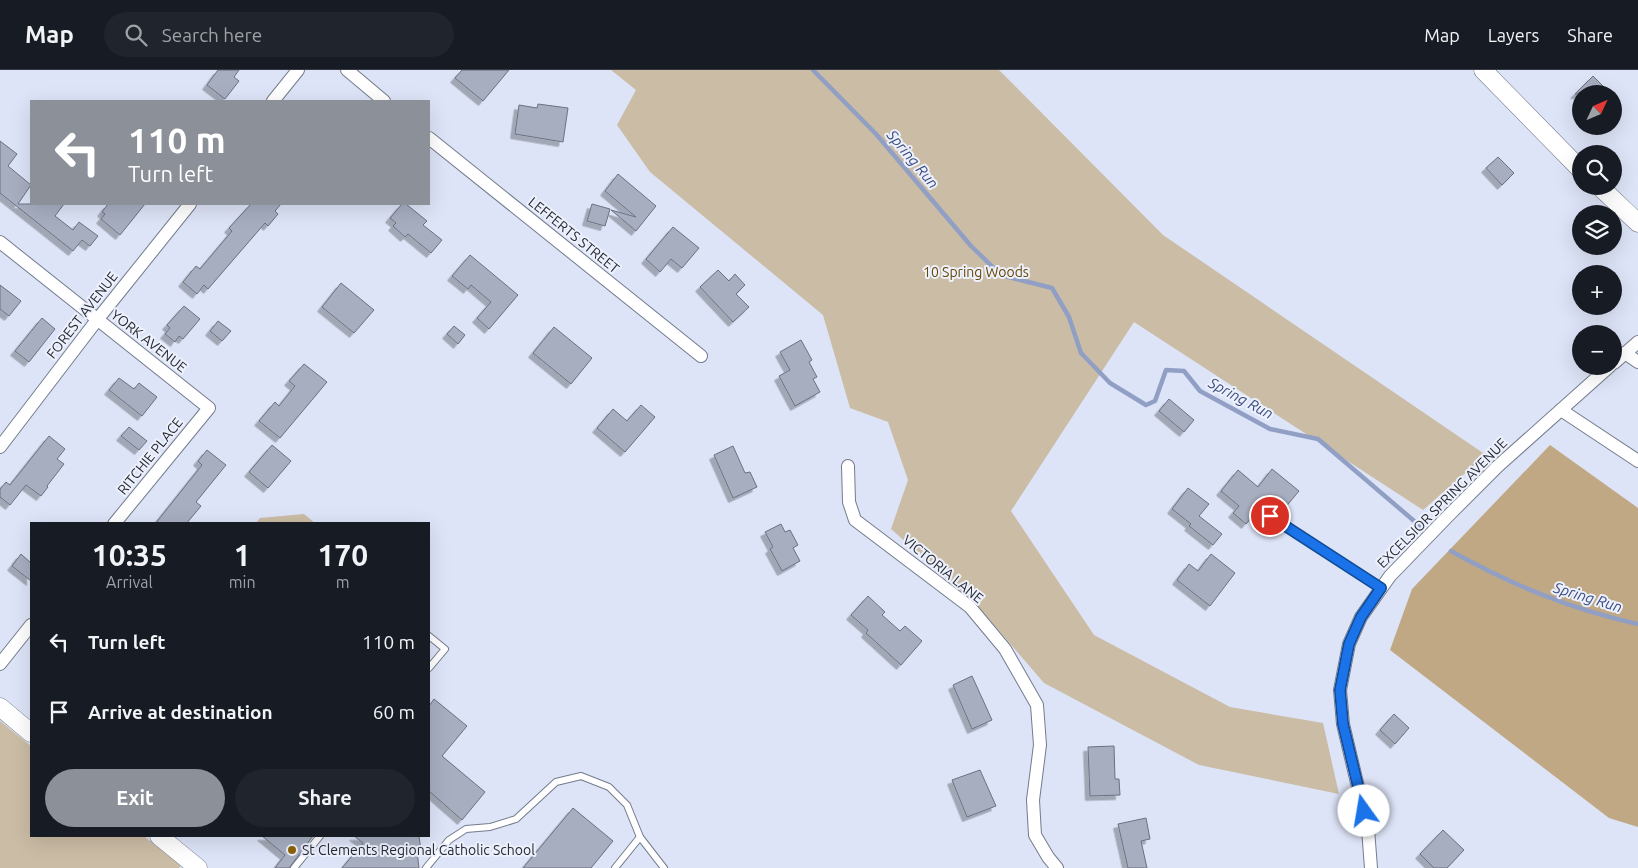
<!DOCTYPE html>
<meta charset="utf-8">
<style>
:root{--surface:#171b24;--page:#20242c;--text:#f1f3f6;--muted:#9ea1a6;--line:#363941;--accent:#8c9099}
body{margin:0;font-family:Ubuntu,sans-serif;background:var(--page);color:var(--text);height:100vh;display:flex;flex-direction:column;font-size:19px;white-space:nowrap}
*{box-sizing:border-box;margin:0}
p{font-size:16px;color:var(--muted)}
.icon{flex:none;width:28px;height:28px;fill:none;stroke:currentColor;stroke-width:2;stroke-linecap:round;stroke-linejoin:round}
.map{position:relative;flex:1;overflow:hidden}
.sheet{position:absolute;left:30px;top:452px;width:400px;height:315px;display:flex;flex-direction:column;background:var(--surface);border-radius:0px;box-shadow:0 5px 20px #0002}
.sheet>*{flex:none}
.hud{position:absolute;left:30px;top:30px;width:400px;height:105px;border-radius:0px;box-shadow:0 5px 20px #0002;background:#8c9099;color:#fff;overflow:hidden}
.needle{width:32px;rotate:46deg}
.controls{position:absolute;left:1572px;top:15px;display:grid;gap:10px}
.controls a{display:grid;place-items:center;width:50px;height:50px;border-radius:50%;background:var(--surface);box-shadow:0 5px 20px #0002;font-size:25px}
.pin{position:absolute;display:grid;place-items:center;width:42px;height:42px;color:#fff;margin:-21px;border:2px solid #fff;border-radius:50%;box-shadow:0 1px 5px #0007}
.me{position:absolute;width:55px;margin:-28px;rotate:347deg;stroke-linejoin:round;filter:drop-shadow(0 0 4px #0008)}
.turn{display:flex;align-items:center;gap:18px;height:105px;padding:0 15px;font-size:22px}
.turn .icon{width:65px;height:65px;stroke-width:2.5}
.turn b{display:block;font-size:35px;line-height:42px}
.eta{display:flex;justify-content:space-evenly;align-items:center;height:85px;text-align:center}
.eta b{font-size:30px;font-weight:600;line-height:35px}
.button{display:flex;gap:10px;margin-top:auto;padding:10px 15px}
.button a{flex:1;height:58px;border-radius:30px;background:var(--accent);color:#fff;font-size:20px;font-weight:600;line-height:58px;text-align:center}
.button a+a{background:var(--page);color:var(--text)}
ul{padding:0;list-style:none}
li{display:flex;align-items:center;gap:15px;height:70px;padding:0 15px}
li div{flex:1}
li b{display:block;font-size:19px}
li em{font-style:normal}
header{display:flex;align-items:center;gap:30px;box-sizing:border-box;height:70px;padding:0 25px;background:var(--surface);border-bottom:1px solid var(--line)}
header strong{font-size:24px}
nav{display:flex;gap:28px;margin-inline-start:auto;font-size:18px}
.search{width:350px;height:45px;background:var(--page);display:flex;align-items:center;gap:12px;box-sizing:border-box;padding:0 18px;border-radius:28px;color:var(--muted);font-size:19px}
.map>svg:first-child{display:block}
</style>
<header>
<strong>Map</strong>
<div class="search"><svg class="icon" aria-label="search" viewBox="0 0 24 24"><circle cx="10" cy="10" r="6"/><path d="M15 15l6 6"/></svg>Search here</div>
<nav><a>Map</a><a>Layers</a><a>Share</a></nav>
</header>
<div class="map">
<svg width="1638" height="798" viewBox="0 0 1638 798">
<defs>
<filter id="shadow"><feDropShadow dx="-4.5" dy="4.5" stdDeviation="0" flood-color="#0004"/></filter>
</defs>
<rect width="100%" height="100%" fill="#dde4f7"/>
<g fill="#cbbca5">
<polygon points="611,0 999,0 1163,165 1486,385 1423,440 1134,252 1011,441 1094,565 1230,637 1323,653 1339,724 1199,695 1044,613 977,535 891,459 908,410 888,352 850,338 823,245 650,102 617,55 636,20"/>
<polygon points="304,444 316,454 255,454 260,448"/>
<polygon points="0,651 31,676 31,766 144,766 181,796 179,798 0,798"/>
</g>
<polygon fill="#bfa883" points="1550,375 1638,438 1638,757 1609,748 1390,580 1412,519"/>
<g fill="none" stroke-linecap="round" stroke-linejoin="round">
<g stroke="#919fc4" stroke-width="4.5">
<polyline points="813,0 876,64 971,176 1001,205 1052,218 1069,247 1081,283 1110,313 1146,335 1155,331 1166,300 1184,301 1200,321 1270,359 1318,369 1420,456"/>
<path d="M1451,481C1512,515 1570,539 1638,554"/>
</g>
</g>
<g fill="#a7aec0" stroke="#6a7181" filter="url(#shadow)">
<polygon points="218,0 239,0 234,7 239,11 225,29 207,15"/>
<polygon points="462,0 509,0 483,31 455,8"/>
<polygon points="1593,6 1611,24 1575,24"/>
<polygon points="538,34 568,38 563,72 515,64 519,35 537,38"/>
<polygon points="0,71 17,84 8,96 31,115 18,134 64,134 55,146 73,160 79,152 98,166 90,176 82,170 73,181 0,123"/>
<polygon points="1498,87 1514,103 1502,115 1486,98"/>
<polygon points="618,104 656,136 636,161 611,140 636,147 605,121"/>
<polygon points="108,134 145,134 120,165 101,149 105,144 102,142"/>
<polygon points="251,134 281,134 275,141 278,144 268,156 265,153 208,219 204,215 197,224 183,212 196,196 200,199 232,161 229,158"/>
<polygon points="402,134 406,134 427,151 423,155 442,170 431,183 408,164 405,167 393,156 396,153 390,148"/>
<polygon points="592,134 610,139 605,156 587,151"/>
<polygon points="673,157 699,178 682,198 671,189 660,202 646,189"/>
<polygon points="470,185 518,225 489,259 477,248 491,232 471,215 468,219 452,206"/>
<polygon points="718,200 729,211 735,204 745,215 736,224 749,237 733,252 700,217"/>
<polygon points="341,213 374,240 354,263 322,237"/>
<polygon points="0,215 21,231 9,246 0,239"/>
<polygon points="184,236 200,249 183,269 179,266 175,272 165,264 170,258 167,255"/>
<polygon points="42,248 55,259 29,292 15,281"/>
<polygon points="218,251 231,261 222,271 210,261"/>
<polygon points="454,256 465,265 458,274 447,264"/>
<polygon points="554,257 592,288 571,314 533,283"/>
<polygon points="801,270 812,290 809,292 817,307 813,309 820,322 795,336 779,306 790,300 780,282"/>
<polygon points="304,294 327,312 280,368 259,351 275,332 279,336 295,316 289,311"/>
<polygon points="119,308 134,319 139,313 157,327 142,346 109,320"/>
<polygon points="1169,329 1194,350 1184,362 1159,341"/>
<polygon points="641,335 655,347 625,382 597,358 613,339 627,351"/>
<polygon points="129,357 147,371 139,380 121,366"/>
<polygon points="49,366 65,379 57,389 64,394 47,416 48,417 41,426 26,415 10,435 0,427 0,419 6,412 10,415"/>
<polygon points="272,375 291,391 268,418 249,402"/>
<polygon points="733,376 745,403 750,402 757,417 733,428 714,385"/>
<polygon points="207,380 226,395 196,432 201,436 186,454 155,454 202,395 198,391"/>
<polygon points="1272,399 1299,421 1284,439 1269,427 1246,454 1233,443 1239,436 1221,421 1238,400 1258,417"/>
<polygon points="1188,418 1209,434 1199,446 1222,464 1213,475 1189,456 1191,454 1172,439"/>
<polygon points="781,454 785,462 790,460 798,475 793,478 800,491 782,501 770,479 773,477 765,462"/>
<polygon points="21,484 31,493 31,511 12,496"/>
<polygon points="1211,484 1235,503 1210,536 1177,510 1189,494 1198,501"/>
<polygon points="868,526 885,542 882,545 900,561 905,556 922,571 901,595 866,563 868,560 851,545"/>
<polygon points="972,606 992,650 972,659 953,615"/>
<polygon points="434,629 467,656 442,686 485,722 462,750 429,721 429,636"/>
<polygon points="1394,644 1409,658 1395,674 1380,660"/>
<polygon points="1114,676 1115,709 1119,709 1120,725 1090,726 1088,677"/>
<polygon points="980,700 996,736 967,747 952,710"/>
<polygon points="573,738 613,771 591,798 523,798"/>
<polygon points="1146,748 1150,769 1141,771 1147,798 1128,798 1118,754"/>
<polygon points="1443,760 1464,780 1447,798 1434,798 1420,784"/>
<polygon points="262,766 313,766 289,798 275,798 285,785"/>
<polygon points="354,766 419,766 421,781 417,781 419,798 342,798 363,773"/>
</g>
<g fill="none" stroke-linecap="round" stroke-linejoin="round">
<defs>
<g id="lane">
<polyline points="1269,445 1381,518"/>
<polyline points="429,566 445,579 429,598"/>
<polyline points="294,798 320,766"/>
<polyline points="426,798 449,770 466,759 490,757 516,749 556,712 581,706 609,717 627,735 640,767 664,798"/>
<polyline points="615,798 640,767"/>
</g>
<g id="street">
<polyline points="347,0 384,31"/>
<polyline points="273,31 298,0"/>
<polyline points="429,68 701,286"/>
<polyline points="0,172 209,338 114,454"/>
<polyline points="1625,283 1638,292"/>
<polyline points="1614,293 1638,272"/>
<polyline points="1561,340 1638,391"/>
<polyline points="0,377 97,250 190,134"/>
<polyline points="848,396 849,432 855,450 970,537 1005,579 1037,635 1040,675 1033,730 1035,765 1048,787 1057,798"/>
<polyline points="0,594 31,555"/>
<polyline points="1371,798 1368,759 1343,654 1340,620 1349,574 1361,547 1390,506 1449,445 1498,396 1610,296"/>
</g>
<g id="secondary">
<polyline points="1483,0 1581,100"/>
<polyline points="1599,116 1638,153"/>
<polyline points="0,637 31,663"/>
<polyline points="159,766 198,798"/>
</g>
</defs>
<use href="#lane" stroke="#747b8c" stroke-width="8"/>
<use href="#street" stroke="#747b8c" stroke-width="14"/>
<use href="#secondary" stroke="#747b8c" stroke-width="19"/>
<use href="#lane" stroke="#fff" stroke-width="6"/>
<use href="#street" stroke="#fff" stroke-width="12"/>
<use href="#secondary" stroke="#fff" stroke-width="18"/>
</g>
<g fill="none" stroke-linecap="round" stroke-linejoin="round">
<defs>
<polyline id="route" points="1270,446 1381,518 1361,547 1349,574 1340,620 1343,654 1364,741"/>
</defs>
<use href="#route" stroke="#114b97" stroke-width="12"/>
<use href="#route" stroke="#1a73e8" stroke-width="9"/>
</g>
<circle fill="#8d6307" stroke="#edf1fd" stroke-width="2" cx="292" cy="780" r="5"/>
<g text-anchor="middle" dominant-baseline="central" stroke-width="4" stroke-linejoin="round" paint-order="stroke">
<g font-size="14" fill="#262930" stroke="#edf1fd">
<text transform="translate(574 165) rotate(39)">LEFFERTS STREET</text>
<text transform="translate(82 245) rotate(-52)">FOREST AVENUE</text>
<text transform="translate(149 271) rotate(38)">YORK AVENUE</text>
<text transform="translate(150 386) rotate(-51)">RITCHIE PLACE</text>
<text transform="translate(1442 433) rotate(-45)">EXCELSIOR SPRING AVENUE</text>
<text transform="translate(943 499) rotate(39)">VICTORIA LANE</text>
</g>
<g font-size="14" fill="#674701" stroke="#edf1fd">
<text x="976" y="202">10 Spring Woods</text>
</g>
<g font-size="14" fill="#262930" stroke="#edf1fd" text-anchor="start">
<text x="302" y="780">St Clements Regional Catholic School</text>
</g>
<g font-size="15" font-style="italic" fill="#3b4c7e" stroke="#edf1fd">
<text transform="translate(913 89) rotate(50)">Spring Run</text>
<text transform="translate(1241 328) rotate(28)">Spring Run</text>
<text transform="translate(1588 527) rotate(17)">Spring Run</text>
</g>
</g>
</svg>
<div class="controls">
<a><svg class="needle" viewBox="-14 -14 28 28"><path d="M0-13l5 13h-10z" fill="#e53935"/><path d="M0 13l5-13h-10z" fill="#9ea1a6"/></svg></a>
<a><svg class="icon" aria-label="search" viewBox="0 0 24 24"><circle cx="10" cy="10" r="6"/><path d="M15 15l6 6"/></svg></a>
<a><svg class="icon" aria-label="layers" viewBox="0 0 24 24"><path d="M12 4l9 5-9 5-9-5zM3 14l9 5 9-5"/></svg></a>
<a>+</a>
<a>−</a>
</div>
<div class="pin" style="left:1270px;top:446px;background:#d93025"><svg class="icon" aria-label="arrive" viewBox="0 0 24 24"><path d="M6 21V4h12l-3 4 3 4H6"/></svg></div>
<svg class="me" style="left:1364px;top:741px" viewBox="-20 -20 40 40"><circle r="19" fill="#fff"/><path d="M0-13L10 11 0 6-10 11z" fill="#1a73e8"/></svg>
<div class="hud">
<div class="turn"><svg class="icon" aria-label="left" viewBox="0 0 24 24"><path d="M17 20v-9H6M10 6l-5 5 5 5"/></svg><div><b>110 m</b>Turn left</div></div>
</div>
<section class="sheet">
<div class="eta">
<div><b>10:35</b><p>Arrival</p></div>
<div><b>1</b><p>min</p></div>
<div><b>170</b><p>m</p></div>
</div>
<ul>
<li><svg class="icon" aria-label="left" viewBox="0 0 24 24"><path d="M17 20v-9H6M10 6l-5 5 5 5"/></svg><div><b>Turn left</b></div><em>110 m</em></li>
<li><svg class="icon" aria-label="arrive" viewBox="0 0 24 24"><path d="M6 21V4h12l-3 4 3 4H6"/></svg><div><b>Arrive at destination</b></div><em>60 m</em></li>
</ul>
<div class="button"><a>Exit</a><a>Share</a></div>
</section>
</div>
